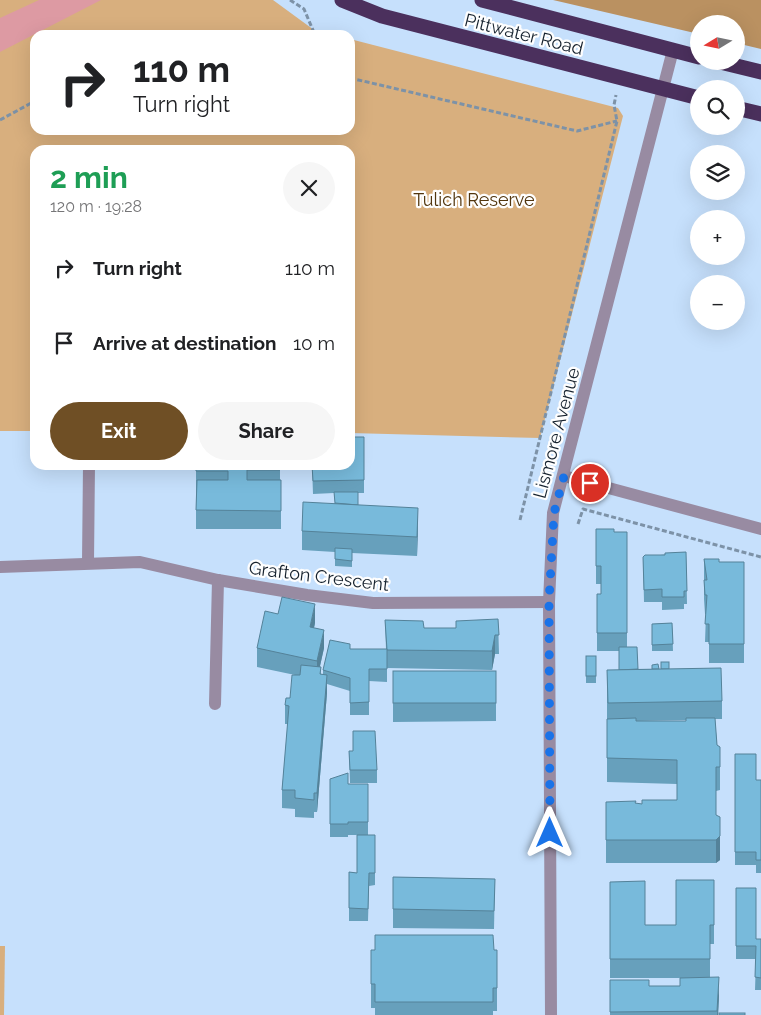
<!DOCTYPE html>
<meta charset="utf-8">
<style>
:root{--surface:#fff;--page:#f6f6f6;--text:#202124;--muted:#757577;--accent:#6f4f25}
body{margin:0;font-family:Raleway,sans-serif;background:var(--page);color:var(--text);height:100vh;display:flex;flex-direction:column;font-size:19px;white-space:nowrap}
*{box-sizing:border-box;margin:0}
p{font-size:16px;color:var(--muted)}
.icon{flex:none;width:28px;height:28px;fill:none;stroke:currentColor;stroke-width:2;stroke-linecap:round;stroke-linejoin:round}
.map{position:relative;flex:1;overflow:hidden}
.drawer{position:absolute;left:30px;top:145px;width:325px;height:325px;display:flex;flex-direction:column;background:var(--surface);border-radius:15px;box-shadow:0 5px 20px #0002}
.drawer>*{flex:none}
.guide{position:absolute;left:30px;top:30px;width:325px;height:105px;border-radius:15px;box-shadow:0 5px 20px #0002;background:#fff;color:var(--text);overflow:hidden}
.needle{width:32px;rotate:260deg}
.tools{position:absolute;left:690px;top:15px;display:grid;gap:10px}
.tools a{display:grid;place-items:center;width:55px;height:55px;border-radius:50%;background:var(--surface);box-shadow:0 5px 20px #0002;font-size:25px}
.pin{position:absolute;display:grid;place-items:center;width:42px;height:42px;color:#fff;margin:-21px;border:2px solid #fff;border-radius:50%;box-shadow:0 1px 5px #0007}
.me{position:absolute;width:55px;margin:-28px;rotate:0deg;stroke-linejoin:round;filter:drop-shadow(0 0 4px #0008)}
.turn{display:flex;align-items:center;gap:18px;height:105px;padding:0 20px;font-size:22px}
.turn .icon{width:65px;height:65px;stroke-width:2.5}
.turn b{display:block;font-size:35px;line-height:42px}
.round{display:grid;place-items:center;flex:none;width:52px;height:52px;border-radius:26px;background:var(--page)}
.headline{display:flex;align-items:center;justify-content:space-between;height:85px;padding:0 20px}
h1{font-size:30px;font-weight:700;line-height:38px;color:#1e9e55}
.primary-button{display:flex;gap:10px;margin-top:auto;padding:10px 20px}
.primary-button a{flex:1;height:58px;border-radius:30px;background:var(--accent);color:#fff;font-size:20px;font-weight:700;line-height:58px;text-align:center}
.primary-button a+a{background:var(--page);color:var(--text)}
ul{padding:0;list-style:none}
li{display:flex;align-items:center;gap:15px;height:75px;padding:0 20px}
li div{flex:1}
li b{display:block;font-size:19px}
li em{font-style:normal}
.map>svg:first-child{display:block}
</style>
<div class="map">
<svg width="761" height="1015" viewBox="0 0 761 1015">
<rect width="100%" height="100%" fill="#c6e0fc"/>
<g fill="#d8af7e">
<polygon points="0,0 273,0 314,30 333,35 35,35 35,130 350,130 350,39 618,108 623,116 540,438 350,433 350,150 35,150 35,431 0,431"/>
<polygon points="0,946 5,946 4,1015 0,1015"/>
</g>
<polygon fill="#ba9161" points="553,0 761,0 761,49 736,43 736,24 699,24 699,34"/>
<polygon fill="#dd9aa3" points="39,0 101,0 0,52 0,18"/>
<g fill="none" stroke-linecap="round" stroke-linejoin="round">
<g stroke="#7d92a7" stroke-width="3" stroke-dasharray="5 2.5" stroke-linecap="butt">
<polyline points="290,0 304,9 315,35"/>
<polyline points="350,78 577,131 617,121"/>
<polyline points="0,120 35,101"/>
<polyline points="520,520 617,121 614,105 616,95"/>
<polyline points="578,524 583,509 761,557"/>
</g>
<g stroke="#988ba2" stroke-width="12">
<polyline points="564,476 761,529"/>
<polyline points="88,562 89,465"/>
<polyline points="0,567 140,562 218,580 307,595 373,603 549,602"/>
<polyline points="215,704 218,580"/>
<polyline points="551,1015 549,602 553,513 673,50"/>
</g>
<g stroke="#4b305d" stroke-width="15">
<polyline points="342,0 382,16 699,98"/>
<polyline points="482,0 699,57"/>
<polyline points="716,61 761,72"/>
<polyline points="736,108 761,114"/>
</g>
</g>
<g fill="#67a0bc" fill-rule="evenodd">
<polygon points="364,437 364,493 358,493 358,505 418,526 417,556 352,553 352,567 335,566 335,552 302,550 302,531 335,503 334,493 313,494 312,465"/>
<polygon points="196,465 280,465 280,480 281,480 281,529 196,529"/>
<path d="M596,529L614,532H627V647L638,669H669L722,701V719H715L717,745L720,747V790L716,791V815L720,860L716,863H606V802L642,804L677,800V784L607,782V670H619V651H597V594H601V584H596ZM686,720V721H636Z"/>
<polygon points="686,552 687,604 684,604 684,609 662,610 662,602 644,602 643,557"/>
<polygon points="704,559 719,562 744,562 744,663 709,663 709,642 705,642 706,614 705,614 704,599"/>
<polygon points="498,619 499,654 495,654 492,670 387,668 387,682 369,681 369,715 350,715 350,691 327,684 327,693 317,812 314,812 314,818 295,817 295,809 282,808 282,790 288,724 285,724 285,705 290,698 295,675 257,667 257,648 315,623 314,628 324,648 320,666 321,674 323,674 323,670 350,649 386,649 385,620 424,628 456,628"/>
<polygon points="672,623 673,651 652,651 652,624"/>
<rect x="586" y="656" width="10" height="27"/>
<polygon points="393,671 496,671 496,721 393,722"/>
<polygon points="349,751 377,770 377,783 350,783"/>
<polygon points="735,754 756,780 761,780 761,873 756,873 756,865 735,865"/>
<polygon points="330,779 348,784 368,784 368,835 348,835 348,837 330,837"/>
<polygon points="375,835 375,885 369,886 368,921 349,921 349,872 357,873"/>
<polygon points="393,877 495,879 494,929 393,928"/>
<polygon points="714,880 714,944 710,944 710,978 719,996 718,1015 610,1015 610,980 649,986 680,986 680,978 610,978 610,882 645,925 676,925"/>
<polygon points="736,888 756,939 761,939 761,990 755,990 756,959 736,959"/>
<polygon points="494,950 497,950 497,1011 493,1011 493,1015 375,1015 375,1008 371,1008 371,974"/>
</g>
<g fill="#548299">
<polygon points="418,508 418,526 417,556 417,537"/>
<polygon points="315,604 315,623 310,645 310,627"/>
<polygon points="324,630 324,648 317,679 317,661"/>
<polygon points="495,635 495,654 492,670 492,651"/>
<polygon points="327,675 327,693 317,812 317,793"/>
<polygon points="720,836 720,860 716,863 716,840"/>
<polygon points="719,977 719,996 718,1015 717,1015"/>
</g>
<g fill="#78badb" stroke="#548299">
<polygon points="350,437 364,437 364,480 313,481 312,465 350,465"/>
<polygon points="196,465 280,465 280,470 247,470 247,480 281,480 281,511 196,510 197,480 228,480 228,471 196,471"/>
<polygon points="334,492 358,492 358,505 335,503"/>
<polygon points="303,502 418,508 417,537 302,531"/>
<polygon points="596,529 614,529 614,532 627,532 627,633 597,633 597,594 601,594 601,566 596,566"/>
<polygon points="335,548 352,549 352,561 335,559"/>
<polygon points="686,552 687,591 684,591 684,597 662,597 662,589 644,590 643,557 645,555 665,555 665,553"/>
<polygon points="704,559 719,559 719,562 744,562 744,644 709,644 709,624 705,624 707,595 705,595 704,580 707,580"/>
<polygon points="282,597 315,604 310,627 324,630 317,661 257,648 265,611 278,614"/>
<polygon points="498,619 499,635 495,635 492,651 387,650 385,620 423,621 424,628 456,628 456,621"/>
<polygon points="672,623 673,644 652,645 652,624"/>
<polygon points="330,640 350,644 350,649 387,649 387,669 369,669 369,702 350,703 350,678 323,670"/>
<polygon points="619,647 637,647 638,669 619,670"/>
<rect x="586" y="656" width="10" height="20"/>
<rect x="661" y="662" width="8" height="7"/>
<polygon points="658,664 659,669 652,669 652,665"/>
<polygon points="301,665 321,667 320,674 327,675 317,793 314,793 314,800 295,798 295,790 282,790 289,706 285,705 286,698 290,698 292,675 300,675"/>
<polygon points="721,668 722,701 608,703 607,670"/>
<rect x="393" y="671" width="103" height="32"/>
<polygon points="636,718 636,721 686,721 686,718 715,718 717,745 720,747 720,767 716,767 716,815 720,817 720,836 716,840 606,840 606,802 636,801 635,803 642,804 642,800 677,800 677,760 607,758 607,719"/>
<polygon points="353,731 375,731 377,770 350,770 349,751 353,751"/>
<polygon points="735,754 756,754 756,780 761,780 761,860 756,860 756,852 735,852"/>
<polygon points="348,773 348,784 368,784 368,822 348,822 348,824 330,824 330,779"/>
<polygon points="357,835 375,835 375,873 369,873 368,909 349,908 349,872 357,873"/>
<polygon points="393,877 495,879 494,911 393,909"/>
<polygon points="676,880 714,880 714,925 710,925 710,959 610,959 610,882 645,881 645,925 676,925"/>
<polygon points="736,888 756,888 756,939 761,939 761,978 755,977 756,946 736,946"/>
<polygon points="375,935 493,935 494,950 497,950 497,988 493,988 493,1002 375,1002 375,984 371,984 371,950 375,950"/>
<polygon points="719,977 717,1011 610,1012 610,980 649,980 649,986 680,986 680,978"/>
<rect x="719" y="1013" width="26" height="2"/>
</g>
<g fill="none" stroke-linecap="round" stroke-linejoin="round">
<polyline stroke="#1a73e8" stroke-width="9" stroke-dasharray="0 16.2" points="550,833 549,602 554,513 564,476 590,483"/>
</g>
<g text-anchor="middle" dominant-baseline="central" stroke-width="4.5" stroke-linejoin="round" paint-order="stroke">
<g font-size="18" fill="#16222e" stroke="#fefefe">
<text transform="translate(524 34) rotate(14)">Pittwater Road</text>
<text transform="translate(556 433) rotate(-75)">Lismore Avenue</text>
<text transform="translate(319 576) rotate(7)">Grafton Crescent</text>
</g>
<g font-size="18" fill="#52360e" stroke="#fefefe">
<text x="474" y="199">Tulich Reserve</text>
</g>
</g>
</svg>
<div class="tools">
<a><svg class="needle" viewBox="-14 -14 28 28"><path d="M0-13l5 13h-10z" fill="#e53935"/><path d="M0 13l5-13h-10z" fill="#757577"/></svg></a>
<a><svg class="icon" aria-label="search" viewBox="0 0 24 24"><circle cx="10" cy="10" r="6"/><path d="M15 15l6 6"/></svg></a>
<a><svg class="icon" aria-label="layers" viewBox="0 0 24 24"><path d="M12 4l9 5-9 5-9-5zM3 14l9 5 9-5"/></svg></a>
<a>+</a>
<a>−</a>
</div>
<div class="pin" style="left:590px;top:483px;background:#d93025"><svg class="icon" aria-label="arrive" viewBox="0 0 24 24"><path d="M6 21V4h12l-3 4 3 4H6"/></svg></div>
<svg class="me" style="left:550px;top:833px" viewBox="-20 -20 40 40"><path d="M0-17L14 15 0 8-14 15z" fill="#1a73e8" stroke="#fff" stroke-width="4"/></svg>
<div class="guide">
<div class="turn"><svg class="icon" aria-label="right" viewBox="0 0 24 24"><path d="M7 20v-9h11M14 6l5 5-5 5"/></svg><div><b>110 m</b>Turn right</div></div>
</div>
<section class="drawer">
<div class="headline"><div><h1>2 min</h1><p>120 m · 19:28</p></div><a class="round"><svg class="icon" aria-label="close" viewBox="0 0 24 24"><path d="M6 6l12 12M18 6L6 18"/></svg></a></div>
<ul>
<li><svg class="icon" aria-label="right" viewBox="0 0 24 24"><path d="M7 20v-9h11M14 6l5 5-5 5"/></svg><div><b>Turn right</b></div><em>110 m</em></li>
<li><svg class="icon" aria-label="arrive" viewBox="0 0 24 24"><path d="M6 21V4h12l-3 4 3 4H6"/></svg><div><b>Arrive at destination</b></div><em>10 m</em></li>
</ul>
<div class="primary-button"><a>Exit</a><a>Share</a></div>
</section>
</div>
